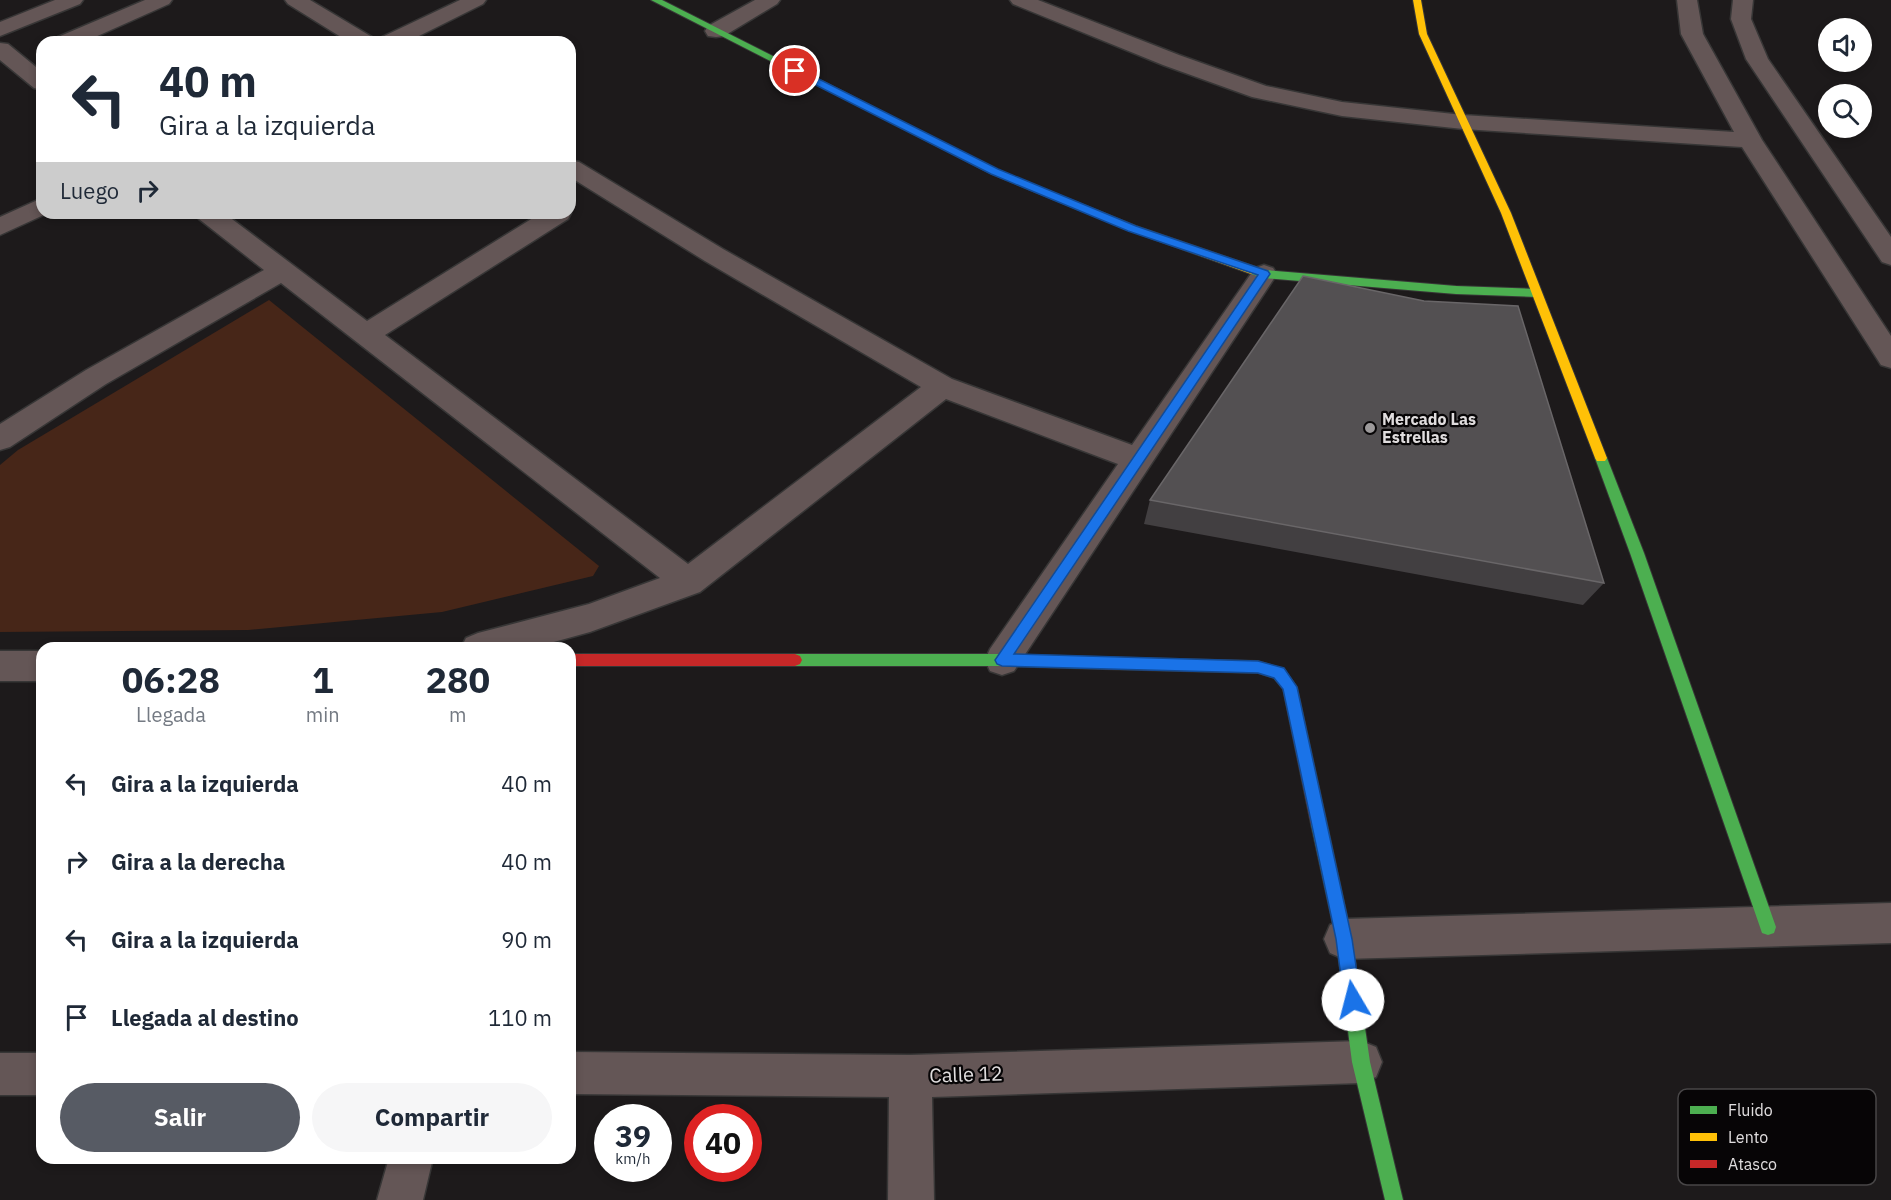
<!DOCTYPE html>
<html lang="es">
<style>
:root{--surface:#fff;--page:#f6f6f7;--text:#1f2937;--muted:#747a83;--accent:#575b64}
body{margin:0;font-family:"IBM Plex Sans",sans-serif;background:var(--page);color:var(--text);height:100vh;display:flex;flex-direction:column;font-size:22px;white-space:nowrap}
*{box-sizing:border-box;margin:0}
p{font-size:20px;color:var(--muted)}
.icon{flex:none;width:33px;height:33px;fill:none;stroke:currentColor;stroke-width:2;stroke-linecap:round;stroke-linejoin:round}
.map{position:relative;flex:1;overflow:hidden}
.panel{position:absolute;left:36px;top:642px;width:540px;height:522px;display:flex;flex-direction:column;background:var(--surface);border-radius:18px;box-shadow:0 3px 9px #0003}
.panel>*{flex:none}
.guide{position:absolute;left:36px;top:36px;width:540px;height:183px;border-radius:18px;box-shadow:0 3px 9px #0003;background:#fff;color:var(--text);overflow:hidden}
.fabs{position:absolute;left:1818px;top:18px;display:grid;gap:12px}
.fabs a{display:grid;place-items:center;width:54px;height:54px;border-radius:50%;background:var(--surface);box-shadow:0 3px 9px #0003;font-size:30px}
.speed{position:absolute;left:594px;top:1104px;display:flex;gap:12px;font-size:30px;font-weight:700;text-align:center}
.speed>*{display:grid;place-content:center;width:78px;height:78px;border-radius:50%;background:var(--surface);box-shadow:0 3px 9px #0003;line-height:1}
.speed small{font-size:15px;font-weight:400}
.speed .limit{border:9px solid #d22;background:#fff;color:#111}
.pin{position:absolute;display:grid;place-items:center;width:51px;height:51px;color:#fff;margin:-26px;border:3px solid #fff;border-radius:50%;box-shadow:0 2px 6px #0007}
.me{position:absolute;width:66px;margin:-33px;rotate:352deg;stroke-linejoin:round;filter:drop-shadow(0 0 4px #0008)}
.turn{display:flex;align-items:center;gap:21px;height:126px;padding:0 24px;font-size:27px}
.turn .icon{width:78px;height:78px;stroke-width:2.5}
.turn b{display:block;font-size:42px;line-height:51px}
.then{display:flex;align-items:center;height:57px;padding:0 24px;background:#0003;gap:12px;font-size:22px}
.eta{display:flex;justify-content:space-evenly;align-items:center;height:102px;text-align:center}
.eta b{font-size:36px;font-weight:700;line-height:42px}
.button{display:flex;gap:12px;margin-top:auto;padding:12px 24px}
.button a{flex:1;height:69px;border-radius:36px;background:var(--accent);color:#fff;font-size:24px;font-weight:700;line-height:69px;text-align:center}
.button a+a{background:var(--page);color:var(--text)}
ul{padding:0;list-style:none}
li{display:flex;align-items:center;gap:18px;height:78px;padding:0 24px}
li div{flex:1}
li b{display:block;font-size:22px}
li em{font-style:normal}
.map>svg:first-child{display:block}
</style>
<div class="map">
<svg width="1891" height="1200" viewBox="0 0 1891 1200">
<rect width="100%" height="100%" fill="#1d1a1b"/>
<polygon fill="#472618" points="269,300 599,566 593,576 442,612 248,630 0,632 0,465 18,450"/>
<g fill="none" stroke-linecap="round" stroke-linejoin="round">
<defs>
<g id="street">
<polygon points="55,0 83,0 80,4 0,36 0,22"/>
<polygon points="145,0 172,0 169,4 84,42 55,42 58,37"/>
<polygon points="285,0 310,0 372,37 375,42 349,42 288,4"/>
<polygon points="460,0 486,0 483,4 407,42 379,42 382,37"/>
<polygon points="755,0 780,0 777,4 724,36 716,37 708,36 705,31 708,26"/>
<polygon points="1010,0 1038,0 1179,55 1266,86 1342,102 1463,115 1734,132 1681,34 1677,0 1697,0 1703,34 1762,140 1891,336 1891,368 1881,365 1742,147 1463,129 1342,116 1252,97 1163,65 1013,4"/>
<polygon points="1733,0 1753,0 1751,19 1768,59 1891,237 1891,265 1882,262 1746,59 1731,19"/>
<polygon points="0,43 8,44 42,72 42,90 34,88 0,60"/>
<polygon points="570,160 579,162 723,249 952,379 1132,445 1255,268 1264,265 1273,268 1277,274 1014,671 1002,675 990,671 985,660 990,649 1118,464 946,399 700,592 590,632 532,648 461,648 466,638 478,633 589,604 660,578 281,283 106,384 10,447 0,450 0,424 86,370 264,270 199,219 196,213 224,213 367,321 541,213 570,213 570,211 571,213 568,219 385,335 688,564 921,387 705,261 570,177"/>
<polygon points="42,198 42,213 48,213 0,235 0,217"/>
<rect x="0" y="651" width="42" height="30"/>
<polygon points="1891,903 1891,943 1344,959 1330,953 1324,939 1330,925 1344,919"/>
<polygon points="1361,1041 1376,1047 1382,1062 1376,1077 1361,1083 932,1097 934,1200 888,1200 889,1097 570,1094 570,1052 910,1055"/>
<rect x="0" y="1053" width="42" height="42"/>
<polygon points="389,1158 433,1158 423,1200 377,1200"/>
</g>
<g id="fast">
<polygon points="651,0 662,0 998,170 1037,187 1032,190 1028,189 992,174"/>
<polygon points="1255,267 1265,270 1456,286 1537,289 1542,293 1537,297 1456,294 1264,278 1251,274 1251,268"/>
<polygon points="1601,453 1607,458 1644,553 1776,927 1774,933 1768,935 1762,933 1760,927 1630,553 1595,458"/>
<polygon points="795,654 1002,654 1102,657 1107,659 1109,663 1107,667 1102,669 1002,666 795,666 790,664 788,660 790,656"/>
<polygon points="1319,817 1324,819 1327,824 1352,939 1370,1062 1403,1200 1385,1200 1352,1062 1336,939 1311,824 1314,819"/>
</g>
<g id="slow">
<polygon points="1413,0 1421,0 1427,34 1511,213 1607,458 1605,461 1597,461 1595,458 1501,213 1419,34"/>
<polygon points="1032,184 1136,226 1259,268 1260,271 1259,274 1251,274 1128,230 1028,189 1027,187"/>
</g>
<g id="jam">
<polygon points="570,654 795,654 800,656 802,660 800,664 795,666 570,666"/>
<polygon points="1102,657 1258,661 1284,669 1297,687 1327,824 1324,829 1319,831 1314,829 1311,824 1283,689 1274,678 1258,673 1102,669 1097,667 1095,663 1097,659"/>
</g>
</defs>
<use href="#street" stroke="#373636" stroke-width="3"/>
<use href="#fast" stroke="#373636" stroke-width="2"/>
<use href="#slow" stroke="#373636" stroke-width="2"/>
<use href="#jam" stroke="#373636" stroke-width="2"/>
<use href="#street" fill="#645656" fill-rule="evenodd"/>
<use href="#fast" fill="#4caf50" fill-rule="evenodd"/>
<use href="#slow" fill="#ffc107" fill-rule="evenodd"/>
<use href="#jam" fill="#c62828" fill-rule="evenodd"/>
</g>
<polygon fill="#423f41" points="1424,301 1604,583 1583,605 1144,524 1150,500"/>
<polygon fill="#535052" stroke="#696668" stroke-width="1.5" points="1303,276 1424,301 1518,306 1604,583 1150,500"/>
<polygon fill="#1a73e8" stroke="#114b97" stroke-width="1.5" points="792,69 799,69 998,169 1136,226 1268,271 1270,274 1014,654 1258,661 1284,668 1297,687 1352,939 1361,1000 1359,1007 1353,1009 1347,1007 1344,1000 1336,939 1283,689 1274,678 1258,673 1002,666 997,664 995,660 1258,275 1128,231 991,174 792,73"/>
<circle fill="#9c999a" stroke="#070506" stroke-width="2" cx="1370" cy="428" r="6"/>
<g text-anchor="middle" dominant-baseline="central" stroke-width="4.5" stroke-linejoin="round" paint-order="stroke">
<g font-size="16" font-weight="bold" fill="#e0ddde" stroke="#070506" text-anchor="start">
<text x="1382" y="419">Mercado Las<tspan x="1382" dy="18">Estrellas</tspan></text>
</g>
<g font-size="20" fill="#e0ddde" stroke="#070506">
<text transform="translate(966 1074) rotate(-2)">Calle 12</text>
</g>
</g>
<rect x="1678" y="1089" width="198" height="96" rx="9" fill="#070506" stroke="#484647" stroke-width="1.5"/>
<rect x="1690" y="1106" width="27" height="8" fill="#4caf50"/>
<rect x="1690" y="1133" width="27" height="8" fill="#ffc107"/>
<rect x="1690" y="1160" width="27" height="8" fill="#c62828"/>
<g font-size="16" fill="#e0ddde">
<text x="1728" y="1116">Fluido</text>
<text x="1728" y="1143">Lento</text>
<text x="1728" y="1170">Atasco</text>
</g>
</svg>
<div class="fabs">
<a><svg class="icon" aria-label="sound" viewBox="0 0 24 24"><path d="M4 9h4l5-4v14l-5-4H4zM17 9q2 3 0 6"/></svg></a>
<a><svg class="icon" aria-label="search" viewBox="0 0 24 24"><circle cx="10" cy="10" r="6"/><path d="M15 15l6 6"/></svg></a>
</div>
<div class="speed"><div>39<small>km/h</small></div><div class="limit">40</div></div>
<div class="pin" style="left:795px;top:71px;background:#d93025"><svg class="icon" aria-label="arrive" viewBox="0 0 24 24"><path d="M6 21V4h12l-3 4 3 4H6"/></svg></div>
<svg class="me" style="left:1353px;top:1000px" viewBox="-20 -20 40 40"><circle r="19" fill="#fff"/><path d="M0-13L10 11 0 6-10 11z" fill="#1a73e8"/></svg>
<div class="guide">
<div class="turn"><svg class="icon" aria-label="left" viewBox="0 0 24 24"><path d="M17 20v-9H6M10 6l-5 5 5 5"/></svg><div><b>40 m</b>Gira a la izquierda</div></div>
<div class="then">Luego<svg class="icon" aria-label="right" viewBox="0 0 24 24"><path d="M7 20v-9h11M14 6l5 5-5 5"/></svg></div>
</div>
<section class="panel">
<div class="eta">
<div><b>06:28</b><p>Llegada</p></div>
<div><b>1</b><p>min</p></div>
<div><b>280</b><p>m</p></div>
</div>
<ul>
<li><svg class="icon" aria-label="left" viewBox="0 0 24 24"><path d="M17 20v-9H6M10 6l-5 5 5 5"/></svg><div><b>Gira a la izquierda</b></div><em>40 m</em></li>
<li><svg class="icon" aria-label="right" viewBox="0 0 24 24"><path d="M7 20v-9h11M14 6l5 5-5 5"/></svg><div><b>Gira a la derecha</b></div><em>40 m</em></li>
<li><svg class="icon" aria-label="left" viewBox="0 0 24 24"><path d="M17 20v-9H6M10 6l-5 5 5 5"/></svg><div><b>Gira a la izquierda</b></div><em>90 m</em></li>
<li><svg class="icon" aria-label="arrive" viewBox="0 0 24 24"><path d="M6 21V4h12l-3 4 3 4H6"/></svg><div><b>Llegada al destino</b></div><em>110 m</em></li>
</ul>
<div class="button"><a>Salir</a><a>Compartir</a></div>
</section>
</div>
